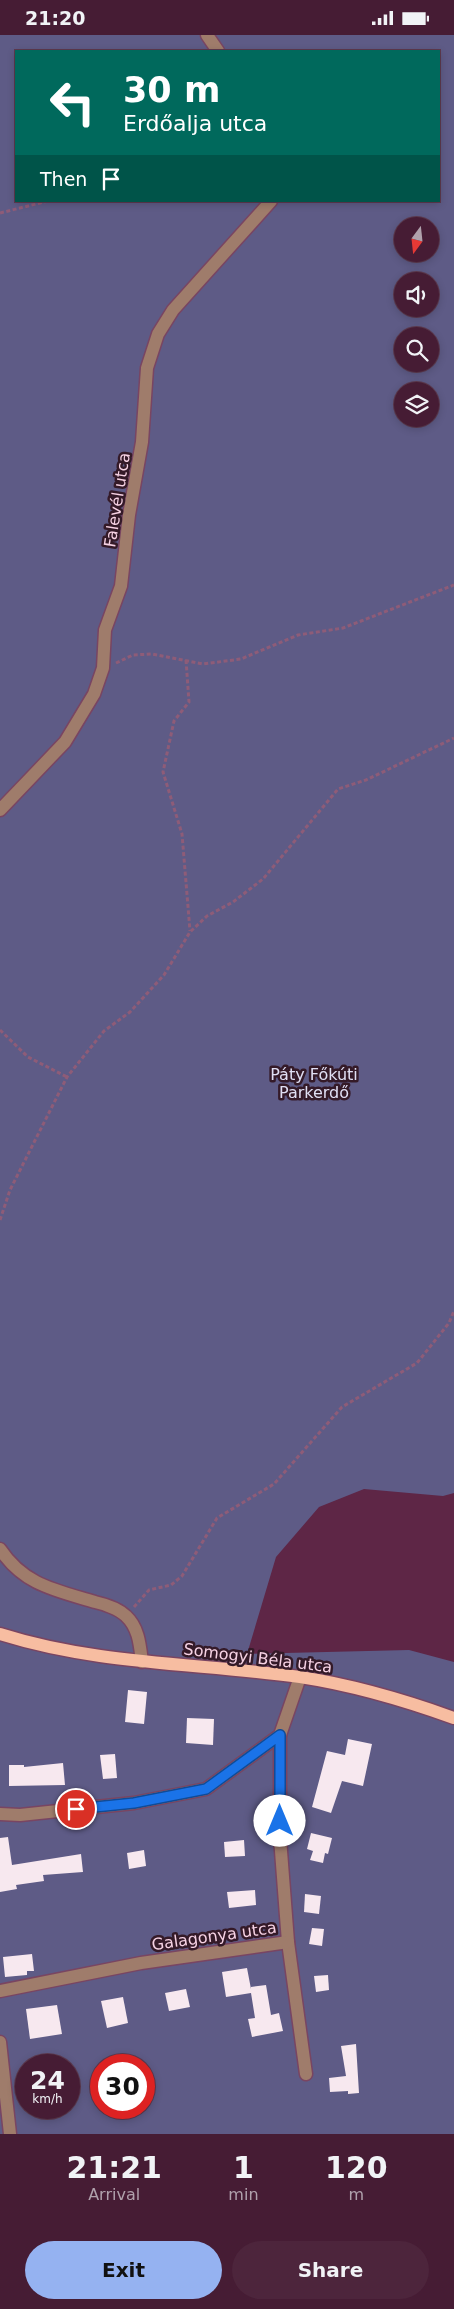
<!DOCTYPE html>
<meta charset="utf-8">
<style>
:root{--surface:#461c34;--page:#4d253c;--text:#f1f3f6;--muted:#b0a1ac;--line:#5e3a4f;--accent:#95b2f1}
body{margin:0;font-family:"DejaVu Sans",sans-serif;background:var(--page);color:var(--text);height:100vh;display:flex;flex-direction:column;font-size:19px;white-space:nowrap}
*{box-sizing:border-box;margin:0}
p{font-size:16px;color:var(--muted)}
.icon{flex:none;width:28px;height:28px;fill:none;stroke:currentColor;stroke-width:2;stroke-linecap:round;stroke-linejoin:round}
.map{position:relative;height:2099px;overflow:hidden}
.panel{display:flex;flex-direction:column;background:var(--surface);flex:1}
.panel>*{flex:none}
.banner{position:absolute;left:15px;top:15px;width:425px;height:152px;border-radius:0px;box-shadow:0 2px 8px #0003,0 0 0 1px var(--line);background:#00695c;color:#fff;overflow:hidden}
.needle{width:32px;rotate:195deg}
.controls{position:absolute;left:394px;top:182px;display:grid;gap:10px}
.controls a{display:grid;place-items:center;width:45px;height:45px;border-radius:50%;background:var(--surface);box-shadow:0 2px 8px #0003,0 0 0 1px var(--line);font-size:25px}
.speed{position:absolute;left:15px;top:2019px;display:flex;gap:10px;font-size:25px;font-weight:700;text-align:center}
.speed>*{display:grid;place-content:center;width:65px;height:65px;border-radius:50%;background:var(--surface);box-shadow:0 2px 8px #0003,0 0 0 1px var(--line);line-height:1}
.speed small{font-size:12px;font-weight:400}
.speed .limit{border:8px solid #d22;background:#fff;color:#111}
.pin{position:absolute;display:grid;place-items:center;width:42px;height:42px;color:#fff;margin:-21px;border:2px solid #fff;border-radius:50%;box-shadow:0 1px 5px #0007}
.me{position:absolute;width:55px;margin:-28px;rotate:0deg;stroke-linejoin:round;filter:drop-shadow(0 0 4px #0008)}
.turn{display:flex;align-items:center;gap:18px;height:105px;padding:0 25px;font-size:22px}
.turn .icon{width:65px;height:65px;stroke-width:2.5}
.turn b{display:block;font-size:35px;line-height:42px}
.then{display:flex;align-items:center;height:48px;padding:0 25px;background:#0003;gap:10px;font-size:19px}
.eta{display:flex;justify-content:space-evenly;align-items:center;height:85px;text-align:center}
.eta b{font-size:30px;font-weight:600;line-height:35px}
.action{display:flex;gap:10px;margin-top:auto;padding:10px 25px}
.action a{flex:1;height:58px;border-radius:30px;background:var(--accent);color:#111;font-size:20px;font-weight:600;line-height:58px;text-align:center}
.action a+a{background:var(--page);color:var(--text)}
.status{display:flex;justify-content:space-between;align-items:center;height:35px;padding:0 25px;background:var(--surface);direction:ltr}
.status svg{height:14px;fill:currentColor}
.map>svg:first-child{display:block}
</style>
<div class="status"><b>21:20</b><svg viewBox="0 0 49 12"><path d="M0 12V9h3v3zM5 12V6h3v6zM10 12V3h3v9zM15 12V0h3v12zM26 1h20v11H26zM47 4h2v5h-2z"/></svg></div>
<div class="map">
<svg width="454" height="2099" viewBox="0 0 454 2099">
<rect width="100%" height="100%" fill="#5e2646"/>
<path fill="#5e5b86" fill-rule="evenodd" d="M0,0H454V1458L443,1461L364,1454L319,1472L276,1522L247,1619L409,1615L454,1627V2099H0ZM16,16H439V166H16ZM402,191H430V219H402ZM402,246H430V274H402ZM402,301H430V329H402ZM402,356H430V384H402ZM26,2030H69V2072H26ZM101,2030H144V2072H101Z"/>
<g fill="#f7e8ef">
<polygon points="128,1655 147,1657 144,1689 125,1687"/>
<polygon points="187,1683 214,1684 213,1710 186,1708"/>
<polygon points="348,1704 372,1709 363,1751 342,1746 331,1778 312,1772 327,1716 345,1720"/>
<polygon points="115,1719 117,1743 103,1744 100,1720"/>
<polygon points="63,1728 65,1750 9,1751 9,1730 24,1730 24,1732"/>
<polygon points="311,1798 332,1803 328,1819 325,1818 323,1828 310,1825 313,1816 307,1814"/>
<polygon points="8,1802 12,1830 81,1819 83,1837 43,1840 44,1846 16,1850 17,1854 0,1857 0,1803"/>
<polygon points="244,1805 245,1821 225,1822 224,1807"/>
<polygon points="144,1815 146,1831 129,1834 127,1818"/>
<polygon points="255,1855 256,1870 229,1873 227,1857"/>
<polygon points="305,1859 321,1861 319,1879 304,1877"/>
<polygon points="312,1893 324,1894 322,1911 309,1909"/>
<polygon points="32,1919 34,1936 27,1936 27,1940 5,1942 3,1922"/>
<polygon points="247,1933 251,1954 251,1952 266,1950 271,1980 279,1978 283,1996 252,2002 248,1984 255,1983 251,1958 226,1962 222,1937"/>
<polygon points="328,1940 329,1955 316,1957 314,1941"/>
<polygon points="186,1954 190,1972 169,1976 165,1958"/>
<polygon points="123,1962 128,1988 107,1993 101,1966"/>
<polygon points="57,1970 62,1999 30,2004 26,1974"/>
<polygon points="356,2009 359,2058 348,2059 348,2056 330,2057 329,2043 346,2041 341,2011"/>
</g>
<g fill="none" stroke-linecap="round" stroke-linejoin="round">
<defs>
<g id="minor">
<polyline points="207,0 218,16"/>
<polyline points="0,775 65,707 94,659 103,633 105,595 121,551 129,480 142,407 147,333 158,299 173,275 271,166"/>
<path d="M0,1514C24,1550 55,1555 95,1567C104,1569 119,1574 126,1581C139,1593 140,1611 142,1627"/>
<polyline points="280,1700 280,1803 288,1907 306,2039"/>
<polyline points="0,1779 20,1780 134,1768 206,1754 280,1700 300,1642"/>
<polyline points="0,1956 141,1928 288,1907"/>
<polyline points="0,2007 10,2099"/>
</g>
<path id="major" d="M0,1599C98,1630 199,1628 300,1642C353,1650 404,1665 454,1683"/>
</defs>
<use href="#minor" stroke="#794562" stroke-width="15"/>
<use href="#major" stroke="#794562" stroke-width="15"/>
<g stroke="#8e5c78" stroke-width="3" stroke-dasharray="4 2.5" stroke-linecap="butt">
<polyline points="0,178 48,166"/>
<polyline points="186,625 189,667 174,686 163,737 182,799 190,896"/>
<polyline points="116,628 133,620 152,619 203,629 241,624 298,600 343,593 454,550"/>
<polyline points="0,995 28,1022 67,1042"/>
<polyline points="0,1185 10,1155 67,1042 104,996 130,977 164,940 190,897 207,881 233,867 263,844 338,754 366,745 454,703"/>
<polyline points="134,1572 149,1555 171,1550 182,1541 217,1483 274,1449 342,1372 417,1328 449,1288 454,1276"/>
</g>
<use href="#minor" stroke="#9f7c6b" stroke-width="12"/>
<use href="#major" stroke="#f7bda1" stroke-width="12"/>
</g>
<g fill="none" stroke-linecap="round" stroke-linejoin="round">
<defs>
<polyline id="route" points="76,1774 134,1768 206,1754 280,1700 280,1786"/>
</defs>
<use href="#route" stroke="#114b97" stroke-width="12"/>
<use href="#route" stroke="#1a73e8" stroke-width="9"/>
</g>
<g text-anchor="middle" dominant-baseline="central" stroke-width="5" stroke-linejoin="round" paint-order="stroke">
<g font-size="16" fill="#f6d2e4" stroke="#341a28">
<text transform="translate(117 465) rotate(-81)">Falevél utca</text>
<text transform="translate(258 1623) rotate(7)">Somogyi Béla utca</text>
<text transform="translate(214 1901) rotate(-8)">Galagonya utca</text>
</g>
<g font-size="16" fill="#e0dff4" stroke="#341a28">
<text x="314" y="1039">Páty Főkúti<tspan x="314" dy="18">Parkerdő</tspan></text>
</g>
</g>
</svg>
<div class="controls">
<a><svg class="needle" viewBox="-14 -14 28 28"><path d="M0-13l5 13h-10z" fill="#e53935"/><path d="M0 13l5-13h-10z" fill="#b0a1ac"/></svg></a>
<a><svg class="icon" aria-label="sound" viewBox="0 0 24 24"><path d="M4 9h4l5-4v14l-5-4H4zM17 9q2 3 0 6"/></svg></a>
<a><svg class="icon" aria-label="search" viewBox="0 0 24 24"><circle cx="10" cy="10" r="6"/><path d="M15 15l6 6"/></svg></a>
<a><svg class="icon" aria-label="layers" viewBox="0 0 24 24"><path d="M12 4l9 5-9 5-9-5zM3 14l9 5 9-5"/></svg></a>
</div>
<div class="speed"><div>24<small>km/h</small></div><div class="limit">30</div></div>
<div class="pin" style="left:76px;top:1774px;background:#d93025"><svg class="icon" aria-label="arrive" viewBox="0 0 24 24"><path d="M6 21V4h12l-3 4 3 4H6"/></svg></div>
<svg class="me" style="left:280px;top:1786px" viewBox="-20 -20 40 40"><circle r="19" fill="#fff"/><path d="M0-13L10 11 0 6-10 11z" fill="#1a73e8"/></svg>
<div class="banner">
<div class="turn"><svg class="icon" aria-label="left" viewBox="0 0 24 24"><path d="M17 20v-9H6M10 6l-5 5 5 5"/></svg><div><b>30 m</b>Erdőalja utca</div></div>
<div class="then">Then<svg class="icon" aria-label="arrive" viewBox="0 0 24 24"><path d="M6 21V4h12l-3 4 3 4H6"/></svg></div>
</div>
</div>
<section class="panel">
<div class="eta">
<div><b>21:21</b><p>Arrival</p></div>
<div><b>1</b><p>min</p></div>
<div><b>120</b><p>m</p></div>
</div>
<div class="action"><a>Exit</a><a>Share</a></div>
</section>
